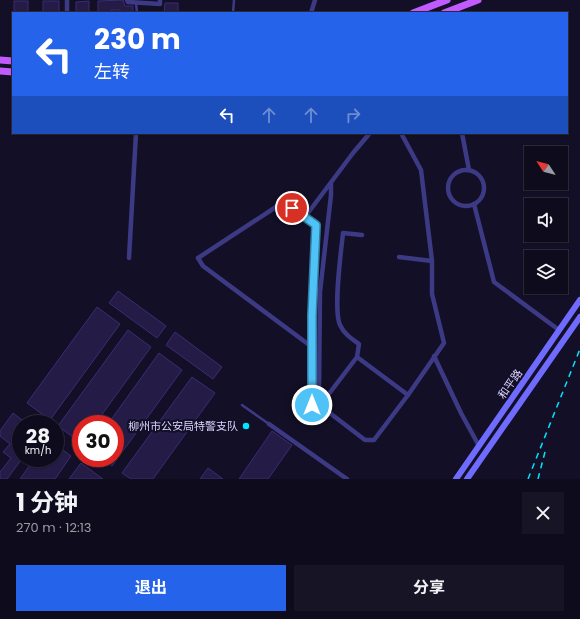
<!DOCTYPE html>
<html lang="zh">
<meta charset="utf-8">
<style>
:root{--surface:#0e0b1c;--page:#171425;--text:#f1f3f6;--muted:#9b9ba3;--line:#2e2b3b;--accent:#2563eb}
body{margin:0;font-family:Poppins,"Noto Sans SC",sans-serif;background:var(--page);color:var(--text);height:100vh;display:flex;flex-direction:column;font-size:15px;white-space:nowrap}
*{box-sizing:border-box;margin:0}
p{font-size:13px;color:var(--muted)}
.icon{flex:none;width:22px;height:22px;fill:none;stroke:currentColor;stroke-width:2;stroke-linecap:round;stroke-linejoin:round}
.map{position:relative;height:479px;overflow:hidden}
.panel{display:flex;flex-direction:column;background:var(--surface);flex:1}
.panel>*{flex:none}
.banner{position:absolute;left:12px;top:12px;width:556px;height:122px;border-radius:0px;box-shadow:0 1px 3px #0004,0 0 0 1px var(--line);background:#2563eb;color:#fff;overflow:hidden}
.needle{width:26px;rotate:306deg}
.fabs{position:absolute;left:524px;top:146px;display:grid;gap:8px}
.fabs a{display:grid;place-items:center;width:44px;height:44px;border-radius:0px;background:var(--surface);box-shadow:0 1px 3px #0004,0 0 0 1px var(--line);font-size:20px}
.speed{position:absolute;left:12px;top:415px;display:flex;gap:8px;font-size:20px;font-weight:700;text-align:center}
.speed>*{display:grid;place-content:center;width:52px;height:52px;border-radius:50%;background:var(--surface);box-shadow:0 1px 3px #0004,0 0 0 1px var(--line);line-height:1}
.speed small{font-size:10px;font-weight:400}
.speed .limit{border:6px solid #d22;background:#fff;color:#111}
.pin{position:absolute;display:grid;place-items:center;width:34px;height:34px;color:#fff;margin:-17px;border:2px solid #fff;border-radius:50%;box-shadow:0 1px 4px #0007}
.me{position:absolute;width:44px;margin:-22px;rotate:0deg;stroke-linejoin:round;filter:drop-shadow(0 0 3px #0008)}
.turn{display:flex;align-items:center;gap:14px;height:84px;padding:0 16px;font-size:18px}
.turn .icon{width:52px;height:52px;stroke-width:2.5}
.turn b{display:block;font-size:28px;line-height:34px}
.lanes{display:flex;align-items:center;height:38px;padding:0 16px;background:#0003;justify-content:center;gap:20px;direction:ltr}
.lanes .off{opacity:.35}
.round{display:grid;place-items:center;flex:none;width:42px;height:42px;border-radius:0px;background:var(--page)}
.overview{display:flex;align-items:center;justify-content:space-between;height:68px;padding:0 16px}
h1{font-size:24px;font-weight:700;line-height:30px}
.action{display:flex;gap:8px;margin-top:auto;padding:8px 16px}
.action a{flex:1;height:46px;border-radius:0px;background:var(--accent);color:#fff;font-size:16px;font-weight:700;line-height:46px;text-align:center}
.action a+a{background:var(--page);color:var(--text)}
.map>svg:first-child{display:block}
</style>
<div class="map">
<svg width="580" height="479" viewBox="0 0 580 479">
<rect width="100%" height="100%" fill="#130f26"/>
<g fill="#241b47" stroke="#3b2d73">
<polygon points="123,0 125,6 133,6 133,13 120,13 120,10 111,10 111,13 98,13 98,1"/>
<rect x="14" y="1" width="14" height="12"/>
<rect x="43" y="1" width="16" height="12"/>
<polygon points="89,1 89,13 76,13 76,2"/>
<polygon points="165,3 178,3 178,13 164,13"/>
<polygon points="118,291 166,326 157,338 109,303"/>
<polygon points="97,307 120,324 50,420 27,403"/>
<polygon points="128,330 151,347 95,424 81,424 81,443 58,426"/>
<polygon points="175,332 222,367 213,379 166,345"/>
<polygon points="159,353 182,370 112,466 102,458 115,458 115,424 108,424"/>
<polygon points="192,377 215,393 153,479 131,479 122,473"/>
<polygon points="13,413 27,424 21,424 21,460 7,479 0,479 0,472 11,458 3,452 10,444 0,436 0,431"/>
<polygon points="272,431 292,445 268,479 239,479"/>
<polygon points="55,444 71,456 55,479 20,479 35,458 55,458"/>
<polygon points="81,463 103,479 69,479"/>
<polygon points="208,468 223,479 200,479"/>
</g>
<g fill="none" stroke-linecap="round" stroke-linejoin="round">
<g stroke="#3d3a85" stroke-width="2.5">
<polyline points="136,3 137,13"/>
<polyline points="233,13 234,0"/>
<polyline points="242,405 269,424"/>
</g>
<g stroke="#3d3a85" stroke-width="4.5">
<polyline points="67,0 67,13"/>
<polyline points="127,0 128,2 160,4 160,0"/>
<polyline points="311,13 315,0"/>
<polyline points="462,133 469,170"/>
<circle cx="466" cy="188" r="18"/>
<polyline points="331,183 331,195 320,292 319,391 322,407 365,440 374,440 408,395 444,343 432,294 432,261 421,170 401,133"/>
<polyline points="474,204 494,282 559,330"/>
<polyline points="305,217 353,153 370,133"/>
<polyline points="399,257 432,261"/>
<polyline points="129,258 136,133"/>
<polyline points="312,347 203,266 198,258 282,203 316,225 312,315 312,405"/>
<polyline points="434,356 461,413 479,446"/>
<polyline points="357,357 408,395"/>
<path d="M322,403L357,357L359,344C352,339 344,334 340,325C333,310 341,252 343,233L362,235"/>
<polyline points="269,424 347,479"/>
</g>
<g stroke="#6f6bff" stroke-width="6">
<polyline points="456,479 580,300"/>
<polyline points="467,479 580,317"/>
</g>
<g stroke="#c25bff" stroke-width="7">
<polyline points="413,13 447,0"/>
<polyline points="444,13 478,0"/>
<polyline points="0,60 13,61"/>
<polyline points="0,71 13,72"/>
</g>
<g stroke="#00e5ff" stroke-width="1.5" stroke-dasharray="6 5" stroke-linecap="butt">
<polyline points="528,479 580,349"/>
<polyline points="538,479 546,448"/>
</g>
</g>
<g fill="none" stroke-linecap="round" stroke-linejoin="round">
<defs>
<polyline id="route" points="292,208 316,225 312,315 312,405"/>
</defs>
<use href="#route" stroke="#337fa1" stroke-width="10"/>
<use href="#route" stroke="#4fc3f7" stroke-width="7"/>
</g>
<circle fill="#00e5ff" stroke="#130f26" stroke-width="1.5" cx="246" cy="426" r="4"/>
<g text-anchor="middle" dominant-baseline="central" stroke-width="4" stroke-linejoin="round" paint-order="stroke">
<g font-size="11" fill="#d9d4ff" stroke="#130f26">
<text transform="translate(510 384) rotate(-55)">和平路</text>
</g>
<g font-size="11" fill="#d9d4ff" stroke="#130f26" text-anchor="end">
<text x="238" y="426">柳州市公安局特警支队</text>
</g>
</g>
</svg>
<div class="fabs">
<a><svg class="needle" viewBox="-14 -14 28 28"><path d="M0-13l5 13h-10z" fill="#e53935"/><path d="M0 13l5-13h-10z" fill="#9b9ba3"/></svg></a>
<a><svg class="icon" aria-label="sound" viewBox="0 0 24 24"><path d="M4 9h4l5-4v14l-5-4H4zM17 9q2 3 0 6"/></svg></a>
<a><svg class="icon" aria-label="layers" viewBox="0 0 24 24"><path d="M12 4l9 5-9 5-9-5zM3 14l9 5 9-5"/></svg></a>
</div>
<div class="speed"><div>28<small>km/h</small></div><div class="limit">30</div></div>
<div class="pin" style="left:292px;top:208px;background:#d93025"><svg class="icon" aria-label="arrive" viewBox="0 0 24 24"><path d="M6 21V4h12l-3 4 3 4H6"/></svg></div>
<svg class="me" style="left:312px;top:405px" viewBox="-20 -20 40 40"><circle r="17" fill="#4fc3f7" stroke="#fff" stroke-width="3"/><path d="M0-11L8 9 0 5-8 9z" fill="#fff"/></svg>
<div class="banner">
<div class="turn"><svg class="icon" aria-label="left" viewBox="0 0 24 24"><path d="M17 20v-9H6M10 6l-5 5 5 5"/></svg><div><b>230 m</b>左转</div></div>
<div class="lanes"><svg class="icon" aria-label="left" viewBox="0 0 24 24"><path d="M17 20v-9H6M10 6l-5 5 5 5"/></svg><svg class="icon off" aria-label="ahead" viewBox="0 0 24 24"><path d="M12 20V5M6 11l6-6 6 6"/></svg><svg class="icon off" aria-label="ahead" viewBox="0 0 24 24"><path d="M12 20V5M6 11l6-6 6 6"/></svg><svg class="icon off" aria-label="right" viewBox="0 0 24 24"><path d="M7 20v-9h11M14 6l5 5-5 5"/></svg></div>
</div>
</div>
<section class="panel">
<div class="overview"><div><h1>1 分钟</h1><p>270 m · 12:13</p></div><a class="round"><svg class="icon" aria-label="close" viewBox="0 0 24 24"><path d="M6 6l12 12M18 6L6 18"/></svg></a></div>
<div class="action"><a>退出</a><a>分享</a></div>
</section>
